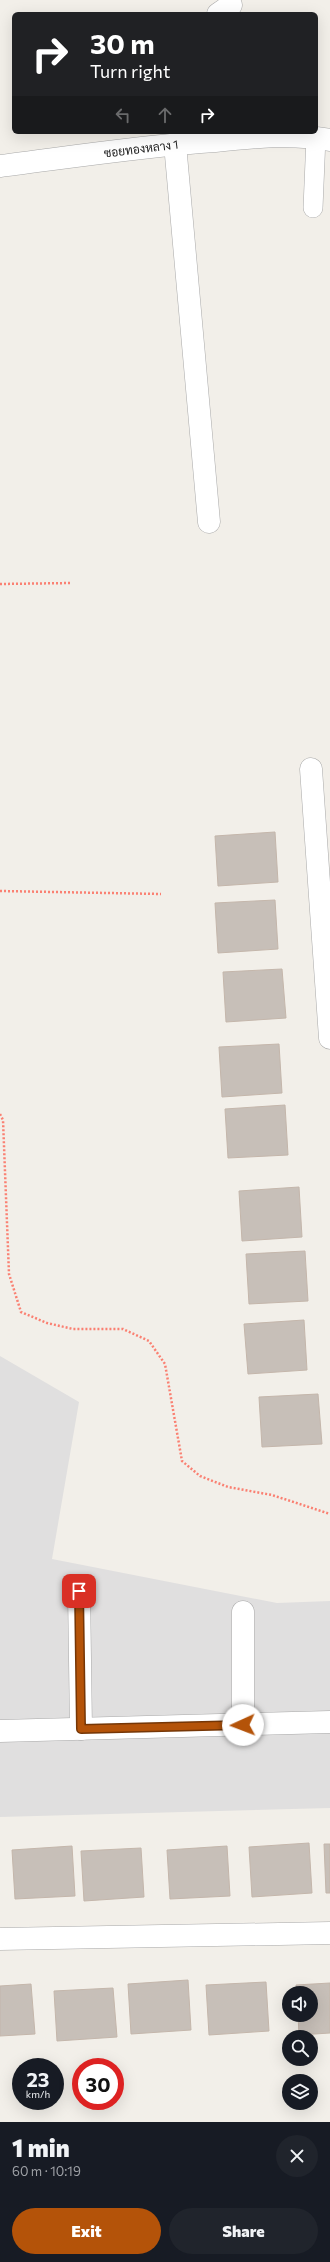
<!DOCTYPE html>
<meta charset="utf-8">
<style>
:root{--surface:#171b24;--page:#20242c;--text:#f1f3f6;--muted:#9ea1a6;--accent:#b45309}
body{margin:0;font-family:Commissioner,Sarabun,sans-serif;background:var(--page);color:var(--text);height:100vh;display:flex;flex-direction:column;font-size:15px;white-space:nowrap}
*{box-sizing:border-box;margin:0}
p{font-size:13px;color:var(--muted)}
.icon{flex:none;width:22px;height:22px;fill:none;stroke:currentColor;stroke-width:2;stroke-linecap:round;stroke-linejoin:round}
.map{position:relative;height:2122px;overflow:hidden}
.drawer{display:flex;flex-direction:column;background:var(--surface);flex:1}
.drawer>*{flex:none}
.banner{position:absolute;left:12px;top:12px;width:306px;height:122px;border-radius:6px;box-shadow:0 4px 16px #0002;background:#202124;color:#fff;overflow:hidden}
.fabs{position:absolute;left:282px;top:1986px;display:grid;gap:8px}
.fabs a{display:grid;place-items:center;width:36px;height:36px;border-radius:50%;background:var(--surface);box-shadow:0 4px 16px #0002;font-size:20px}
.speed{position:absolute;left:12px;top:2058px;display:flex;gap:8px;font-size:20px;font-weight:700;text-align:center}
.speed>*{display:grid;place-content:center;width:52px;height:52px;border-radius:50%;background:var(--surface);box-shadow:0 4px 16px #0002;line-height:1}
.speed small{font-size:10px;font-weight:400}
.speed .limit{border:6px solid #d22;background:#fff;color:#111}
.pin{position:absolute;display:grid;place-items:center;width:34px;height:34px;color:#fff;margin:-17px;border-radius:8px;box-shadow:0 2px 6px #0006}
.me{position:absolute;width:44px;margin:-22px;rotate:268deg;stroke-linejoin:round;filter:drop-shadow(0 0 3px #0008)}
.turn{display:flex;align-items:center;gap:14px;height:84px;padding:0 12px;font-size:18px}
.turn .icon{width:52px;height:52px;stroke-width:2.5}
.turn b{display:block;font-size:28px;line-height:34px}
.lanes{display:flex;align-items:center;height:38px;padding:0 12px;background:#0003;justify-content:center;gap:20px;direction:ltr}
.lanes .off{opacity:.35}
.round{display:grid;place-items:center;flex:none;width:42px;height:42px;border-radius:21px;background:var(--page)}
.head{display:flex;align-items:center;justify-content:space-between;height:68px;padding:0 12px}
h1{font-size:24px;font-weight:800;line-height:30px}
.cta{display:flex;gap:8px;margin-top:auto;padding:8px 12px}
.cta a{flex:1;height:46px;border-radius:24px;background:var(--accent);color:#fff;font-size:16px;font-weight:800;line-height:46px;text-align:center}
.cta a+a{background:var(--page);color:var(--text)}
.map>svg:first-child{display:block}
</style>
<div class="map">
<svg width="330" height="2122" viewBox="0 0 330 2122">
<rect width="100%" height="100%" fill="#f2efe9"/>
<polygon fill="#e0dfdf" points="0,1356 79,1402 52,1559 277,1603 330,1601 330,1808 0,1817"/>
<g fill="#c7bfb8" stroke="#c4b6ab">
<polygon points="275,832 278,882 218,886 215,836"/>
<polygon points="275,900 278,949 218,953 215,903"/>
<polygon points="282,969 286,1018 226,1022 223,972"/>
<polygon points="279,1044 282,1093 222,1097 219,1047"/>
<polygon points="285,1105 288,1155 228,1158 225,1109"/>
<polygon points="299,1187 302,1237 242,1241 239,1191"/>
<polygon points="305,1251 308,1301 249,1304 246,1254"/>
<polygon points="304,1320 307,1370 248,1374 244,1324"/>
<polygon points="318,1394 322,1444 262,1447 259,1397"/>
<polygon points="309,1843 312,1893 252,1897 249,1847"/>
<polygon points="324,1844 330,1844 330,1893 326,1893"/>
<polygon points="72,1846 75,1896 15,1899 12,1850"/>
<polygon points="227,1846 230,1896 170,1899 167,1850"/>
<polygon points="141,1848 144,1897 84,1901 81,1851"/>
<polygon points="188,1980 191,2030 131,2034 128,1984"/>
<polygon points="266,1982 269,2031 209,2035 206,1985"/>
<polygon points="330,1983 330,2033 299,2035 298,2015 311,2015 311,1993 297,1993 296,1985"/>
<polygon points="31,1984 35,2034 0,2036 0,1986"/>
<polygon points="113,1988 117,2037 57,2041 54,1991"/>
</g>
<g fill="none" stroke-linecap="round" stroke-linejoin="round">
<defs>
<polyline id="service" points="313,208 316,137"/>
<g id="minor">
<polyline points="218,14 231,5"/>
<polyline points="175,144 209,522"/>
<path d="M0,166C71,157 143,146 215,141C253,137 292,133 330,140"/>
<polyline points="311,769 330,1038"/>
<polyline points="79,1591 81,1729"/>
<polyline points="243,1612 243,1725"/>
<polyline points="0,1731 330,1722"/>
<polyline points="0,1939 330,1933"/>
</g>
</defs>
<use href="#service" stroke="#a9a9a9" stroke-width="20"/>
<use href="#minor" stroke="#a9a9a9" stroke-width="23"/>
<g stroke="#fa8072" stroke-width="2.5" stroke-dasharray="2 2" stroke-linecap="butt">
<polyline points="0,584 72,583"/>
<polyline points="0,891 161,894"/>
<polyline points="0,1114 3,1120 9,1274 21,1312 47,1323 73,1329 123,1329 149,1341 165,1364 182,1461 200,1476 228,1487 272,1495 330,1514"/>
</g>
<use href="#service" stroke="#fff" stroke-width="19"/>
<use href="#minor" stroke="#fff" stroke-width="22"/>
</g>
<g fill="none" stroke-linecap="round" stroke-linejoin="round">
<defs>
<polyline id="route" points="79,1591 81,1729 243,1725"/>
</defs>
<use href="#route" stroke="#753606" stroke-width="10"/>
<use href="#route" stroke="#b45309" stroke-width="7"/>
</g>
<g text-anchor="middle" dominant-baseline="central" stroke-width="3" stroke-linejoin="round" paint-order="stroke">
<g font-size="12" fill="#222" stroke="#fff">
<text transform="translate(141 148) rotate(-7)">ซอยทองหลาง 1</text>
</g>
</g>
</svg>
<div class="fabs">
<a><svg class="icon" aria-label="sound" viewBox="0 0 24 24"><path d="M4 9h4l5-4v14l-5-4H4zM17 9q2 3 0 6"/></svg></a>
<a><svg class="icon" aria-label="search" viewBox="0 0 24 24"><circle cx="10" cy="10" r="6"/><path d="M15 15l6 6"/></svg></a>
<a><svg class="icon" aria-label="layers" viewBox="0 0 24 24"><path d="M12 4l9 5-9 5-9-5zM3 14l9 5 9-5"/></svg></a>
</div>
<div class="speed"><div>23<small>km/h</small></div><div class="limit">30</div></div>
<div class="pin" style="left:79px;top:1591px;background:#d93025"><svg class="icon" aria-label="arrive" viewBox="0 0 24 24"><path d="M6 21V4h12l-3 4 3 4H6"/></svg></div>
<svg class="me" style="left:243px;top:1725px" viewBox="-20 -20 40 40"><circle r="19" fill="#fff"/><path d="M0-13L10 11 0 6-10 11z" fill="#b45309"/></svg>
<div class="banner">
<div class="turn"><svg class="icon" aria-label="right" viewBox="0 0 24 24"><path d="M7 20v-9h11M14 6l5 5-5 5"/></svg><div><b>30 m</b>Turn right</div></div>
<div class="lanes"><svg class="icon off" aria-label="left" viewBox="0 0 24 24"><path d="M17 20v-9H6M10 6l-5 5 5 5"/></svg><svg class="icon off" aria-label="ahead" viewBox="0 0 24 24"><path d="M12 20V5M6 11l6-6 6 6"/></svg><svg class="icon" aria-label="right" viewBox="0 0 24 24"><path d="M7 20v-9h11M14 6l5 5-5 5"/></svg></div>
</div>
</div>
<section class="drawer">
<div class="head"><div><h1>1 min</h1><p>60 m · 10:19</p></div><a class="round"><svg class="icon" aria-label="close" viewBox="0 0 24 24"><path d="M6 6l12 12M18 6L6 18"/></svg></a></div>
<div class="cta"><a>Exit</a><a>Share</a></div>
</section>
